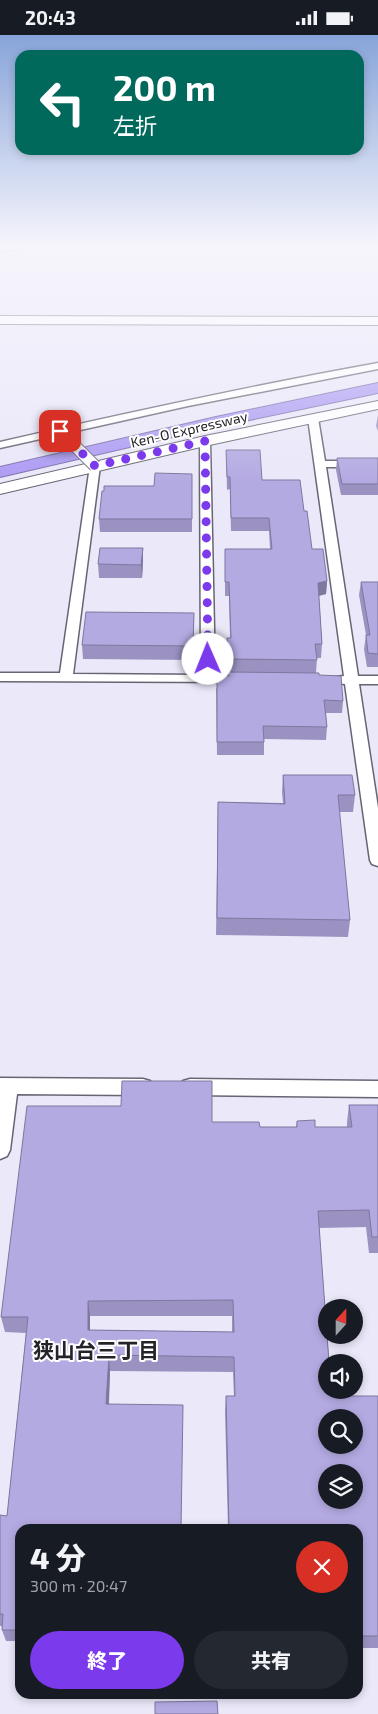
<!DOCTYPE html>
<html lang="ja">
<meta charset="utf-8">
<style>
:root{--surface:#171b24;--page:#242831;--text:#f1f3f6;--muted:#9ea1a6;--accent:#7c3aed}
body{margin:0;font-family:"Exo 2","Noto Sans JP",sans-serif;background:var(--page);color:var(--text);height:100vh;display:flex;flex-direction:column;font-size:19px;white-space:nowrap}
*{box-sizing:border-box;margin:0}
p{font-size:16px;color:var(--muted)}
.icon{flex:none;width:28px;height:28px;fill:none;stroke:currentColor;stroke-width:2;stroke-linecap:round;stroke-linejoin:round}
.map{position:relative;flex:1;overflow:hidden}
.drawer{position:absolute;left:15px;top:1489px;width:348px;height:175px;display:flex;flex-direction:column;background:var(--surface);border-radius:15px;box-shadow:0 2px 8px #0003}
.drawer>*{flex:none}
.guide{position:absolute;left:15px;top:15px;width:349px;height:105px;border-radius:15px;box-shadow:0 2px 8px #0003;background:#00695c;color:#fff;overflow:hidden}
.needle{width:32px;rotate:21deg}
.controls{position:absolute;left:318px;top:1264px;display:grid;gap:10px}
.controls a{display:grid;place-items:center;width:45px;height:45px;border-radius:50%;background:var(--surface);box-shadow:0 2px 8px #0003;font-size:25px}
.pin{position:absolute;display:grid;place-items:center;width:42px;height:42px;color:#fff;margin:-21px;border-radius:10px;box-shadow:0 2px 8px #0006}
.me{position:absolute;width:55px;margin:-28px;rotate:359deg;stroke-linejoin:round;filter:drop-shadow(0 0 4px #0008)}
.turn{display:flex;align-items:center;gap:18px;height:105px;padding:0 15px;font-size:22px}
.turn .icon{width:65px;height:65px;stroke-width:2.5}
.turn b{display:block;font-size:35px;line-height:42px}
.round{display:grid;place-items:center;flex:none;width:52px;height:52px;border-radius:26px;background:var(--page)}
.summary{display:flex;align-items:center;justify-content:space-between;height:85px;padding:0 15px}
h1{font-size:30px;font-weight:800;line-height:38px}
.primary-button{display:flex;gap:10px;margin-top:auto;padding:10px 15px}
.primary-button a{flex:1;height:58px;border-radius:30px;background:var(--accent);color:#fff;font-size:20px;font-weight:800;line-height:58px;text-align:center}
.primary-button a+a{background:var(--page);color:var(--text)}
.status{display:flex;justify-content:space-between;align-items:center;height:35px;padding:0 25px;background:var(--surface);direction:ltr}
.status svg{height:14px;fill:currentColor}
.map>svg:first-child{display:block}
</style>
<div class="status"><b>20:43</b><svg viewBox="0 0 49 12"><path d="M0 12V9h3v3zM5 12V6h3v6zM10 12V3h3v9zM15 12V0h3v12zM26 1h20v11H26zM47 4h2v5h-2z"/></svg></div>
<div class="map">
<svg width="378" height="1679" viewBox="0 0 378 1679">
<rect width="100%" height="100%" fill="#eae8f9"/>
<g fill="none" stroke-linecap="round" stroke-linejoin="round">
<defs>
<g id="street">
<path d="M378,328V334L188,371L0,413V407C126,378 251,351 378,328Z"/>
<polygon points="313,380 318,383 325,426 378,426 378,432 326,432 358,641 378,641 378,649 359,649 378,773 378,831 372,829 370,825 345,649 335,648 333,645 335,642 344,641 308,383"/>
<polygon points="205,403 210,406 215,640 243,641 245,644 243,647 0,646 0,638 60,638 90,431 95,428 100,431 73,639 201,640 200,406"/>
<polygon points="0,1043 143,1044 150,1046 153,1052 150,1058 143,1060 17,1059 10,1115 7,1121 0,1124"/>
<polygon points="190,1044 378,1046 378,1062 190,1060 183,1058 180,1052 183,1046"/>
</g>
<g id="secondary">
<polygon points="0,212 26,212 20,215 0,216"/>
<polygon points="0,281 378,282 378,290 0,289"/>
<polygon points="378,366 378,374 205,411 0,459 0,449 205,401"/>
</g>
<polygon id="highway" points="378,348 378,358 216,392 0,442 0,432 216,382"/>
</defs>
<use href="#street" stroke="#676573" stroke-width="3"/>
<use href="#secondary" stroke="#676573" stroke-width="2"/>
<use href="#highway" stroke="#7d71ac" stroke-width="2"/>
<use href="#street" fill="#fff" fill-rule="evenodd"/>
<use href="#secondary" fill="#fff" fill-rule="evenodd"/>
<use href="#highway" fill="#ad9bf3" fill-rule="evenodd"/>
<defs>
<polyline id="street-bridge" points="60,396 95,431"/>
</defs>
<use href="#street-bridge" stroke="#676573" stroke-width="13" stroke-linecap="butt"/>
<use href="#street-bridge" stroke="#fff" stroke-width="11"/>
</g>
<g fill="#9b92c2" fill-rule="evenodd">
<polygon points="378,380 378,396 376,391"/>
<polygon points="226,415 262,445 304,476 312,514 327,546 326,559 319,561 322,609 321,623 317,623 316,638 343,666 342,678 326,678 327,692 326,705 264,704 264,720 217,720 216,654 228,641 227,617 227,603 230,603 229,561 225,561 225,514 270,514 269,496 231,496 230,454 227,455"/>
<polygon points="337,423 378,423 378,460 341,460 336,435"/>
<polygon points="192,439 192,497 100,497 99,484 154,451"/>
<polygon points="143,513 143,526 142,543 99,543 98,529"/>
<polygon points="361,547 378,547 378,632 367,632 364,614 366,600 359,560"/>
<polygon points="194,578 193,625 83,624 82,610"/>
<polygon points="283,740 355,760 353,777 339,777 350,885 348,902 216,900 218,767 283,768 282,757"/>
<path d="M349,1070H378V1218H369L366,1192L319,1193L332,1361H378V1613H358V1494H228L225,1376L226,1361H234L233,1337L110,1336L109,1369L20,1494V1606H6L2,1595V1591H0V1480L7,1481L26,1298L5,1297L1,1282L212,1087L260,1092H296L297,1086L315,1092H347V1087ZM90,1281H232V1297L90,1295Z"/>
</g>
<g fill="#7e779e">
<polygon points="143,513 143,526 142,543 141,530"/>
<polygon points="327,546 326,559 317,561 318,548"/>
<polygon points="88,1266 90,1281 90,1310 88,1295"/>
<polygon points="109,1320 110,1336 108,1384 106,1369"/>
</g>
<g fill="#b4aae2" stroke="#7e779e" fill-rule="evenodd">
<polygon points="226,415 260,415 262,445 300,445 304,476 307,476 312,514 323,514 327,546 318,548 322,609 315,609 317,625 228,624 227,603 231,603 229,547 225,547 225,514 272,514 269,483 231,483 230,442 227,442"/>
<polygon points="337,423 378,423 378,449 342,449"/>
<polygon points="155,438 192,439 192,484 99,484 102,456 104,456 104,451 154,451"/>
<polygon points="100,513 143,513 141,530 98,529"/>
<polygon points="361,547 378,547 378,619 368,618 366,600 370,600"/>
<polygon points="86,577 194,578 193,611 82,610"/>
<polygon points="228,637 319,638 319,640 341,641 343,666 324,665 327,692 263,691 264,707 217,707 217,641 229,641"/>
<polygon points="283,740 352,740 355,760 338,760 350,885 217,883 218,767 285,769"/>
<path d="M122,1046H212V1087H259L260,1092H297V1086L315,1085V1092H352L349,1070H378V1202H372L369,1175L318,1176L326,1287V1300H327L329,1328H326V1355H331L332,1361H378V1601H358V1494H229L226,1361H235L234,1322L109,1320L106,1369L183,1370L181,1494H20V1595H2L3,1579H0V1480L7,1481L28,1282H1L27,1071H121ZM233,1265L234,1297L88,1295V1266ZM326,1382H354V1410H326ZM326,1438H354V1465H326Z"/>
<polygon points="217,1666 218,1679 155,1679 155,1667"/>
</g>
<linearGradient id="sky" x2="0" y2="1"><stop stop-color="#87a4d9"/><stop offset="0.47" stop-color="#f6f5fc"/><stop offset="1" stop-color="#f6f5fc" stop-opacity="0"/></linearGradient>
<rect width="378" height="447" fill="url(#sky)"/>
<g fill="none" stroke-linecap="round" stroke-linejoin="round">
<polyline stroke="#7c3aed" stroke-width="9" stroke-dasharray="0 16.2" points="60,396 95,431 205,406 208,624"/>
</g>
<g text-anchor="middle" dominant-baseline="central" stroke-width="4" stroke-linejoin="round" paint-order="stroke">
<g font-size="14" fill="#242329" stroke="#fff">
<text transform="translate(189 394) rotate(-13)">Ken-O Expressway</text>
</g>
<g font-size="21" font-weight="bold" fill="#242329" stroke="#fff">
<text x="96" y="1314">狭山台三丁目</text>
</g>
</g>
</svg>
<div class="controls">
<a><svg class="needle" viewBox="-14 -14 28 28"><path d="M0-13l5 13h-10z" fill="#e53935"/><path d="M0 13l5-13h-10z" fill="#9ea1a6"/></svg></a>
<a><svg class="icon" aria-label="sound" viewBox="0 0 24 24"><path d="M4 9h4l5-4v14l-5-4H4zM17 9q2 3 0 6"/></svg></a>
<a><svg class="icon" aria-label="search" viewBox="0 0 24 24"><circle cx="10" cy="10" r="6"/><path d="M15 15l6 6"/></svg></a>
<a><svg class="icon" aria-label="layers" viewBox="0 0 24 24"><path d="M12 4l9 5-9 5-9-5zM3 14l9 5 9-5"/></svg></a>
</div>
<div class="pin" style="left:60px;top:396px;background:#d93025"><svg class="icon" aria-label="arrive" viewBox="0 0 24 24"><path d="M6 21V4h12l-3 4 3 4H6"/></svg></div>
<svg class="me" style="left:208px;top:624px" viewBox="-20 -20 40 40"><circle r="19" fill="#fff"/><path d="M0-13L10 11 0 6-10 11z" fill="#7c3aed"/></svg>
<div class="guide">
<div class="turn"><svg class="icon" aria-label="left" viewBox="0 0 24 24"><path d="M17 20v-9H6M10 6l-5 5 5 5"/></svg><div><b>200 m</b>左折</div></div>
</div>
<section class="drawer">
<div class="summary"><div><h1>4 分</h1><p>300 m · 20:47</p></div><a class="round" style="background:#d93025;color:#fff"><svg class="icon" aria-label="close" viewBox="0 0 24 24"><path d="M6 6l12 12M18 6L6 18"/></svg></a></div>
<div class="primary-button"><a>終了</a><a>共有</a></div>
</section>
</div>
